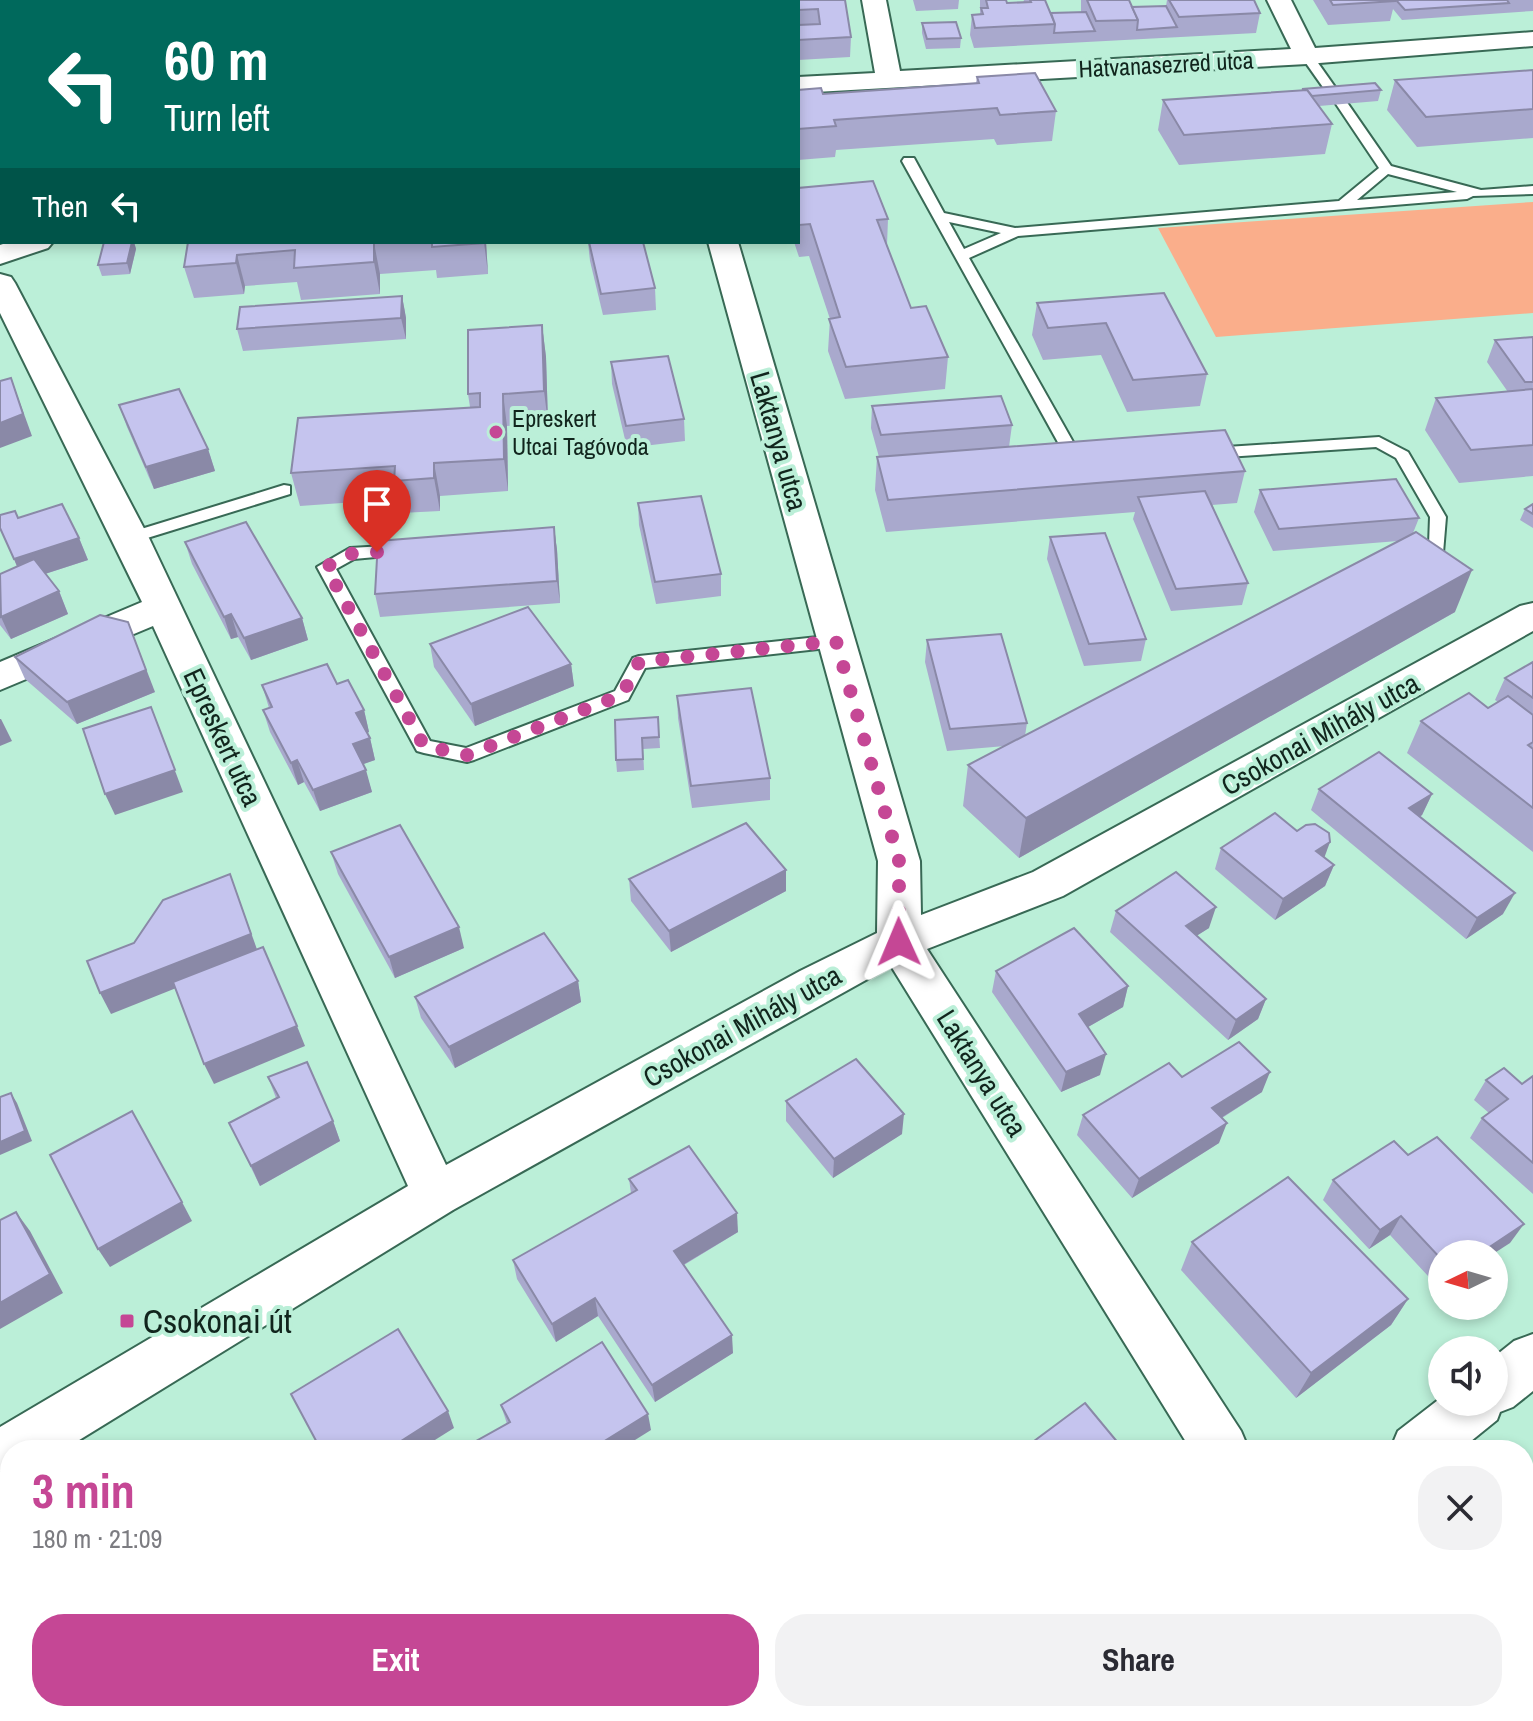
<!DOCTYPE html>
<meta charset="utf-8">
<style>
:root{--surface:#fff;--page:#f2f2f3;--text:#2b2b33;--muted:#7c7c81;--accent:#c54795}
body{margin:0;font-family:"Archivo Narrow",sans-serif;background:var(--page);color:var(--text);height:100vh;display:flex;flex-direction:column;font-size:30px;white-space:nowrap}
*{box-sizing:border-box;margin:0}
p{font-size:26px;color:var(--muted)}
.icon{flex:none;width:44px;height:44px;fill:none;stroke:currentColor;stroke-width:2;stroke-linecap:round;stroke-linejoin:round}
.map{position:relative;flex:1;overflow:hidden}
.drawer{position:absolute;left:0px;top:1440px;width:1534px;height:282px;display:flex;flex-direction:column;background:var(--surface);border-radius:32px 32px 0 0;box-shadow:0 4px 12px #0003}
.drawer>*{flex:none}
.top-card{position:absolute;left:0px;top:0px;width:800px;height:244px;box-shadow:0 4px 12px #0003;background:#00695c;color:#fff;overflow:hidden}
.needle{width:52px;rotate:265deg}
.fabs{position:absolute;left:1428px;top:1240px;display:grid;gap:16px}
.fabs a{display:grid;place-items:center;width:80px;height:80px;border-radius:50%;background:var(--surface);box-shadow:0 4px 12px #0003;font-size:40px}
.pin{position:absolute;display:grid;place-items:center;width:68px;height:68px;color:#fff;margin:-82px -34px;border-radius:50% 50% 50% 0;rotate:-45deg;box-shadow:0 0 8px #0007}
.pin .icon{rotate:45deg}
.me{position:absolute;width:88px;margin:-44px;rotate:359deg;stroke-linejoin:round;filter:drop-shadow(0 0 6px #0008)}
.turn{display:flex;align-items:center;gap:28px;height:168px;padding:0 32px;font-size:36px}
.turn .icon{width:104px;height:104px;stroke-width:2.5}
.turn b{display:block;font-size:56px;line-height:68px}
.then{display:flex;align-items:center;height:76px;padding:0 32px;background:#0003;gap:16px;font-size:30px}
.round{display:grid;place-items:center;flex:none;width:84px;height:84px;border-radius:32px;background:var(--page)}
.summary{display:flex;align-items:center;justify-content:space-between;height:136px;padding:0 32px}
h1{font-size:48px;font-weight:700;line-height:60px;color:var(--accent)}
.primary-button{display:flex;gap:16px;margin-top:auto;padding:16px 32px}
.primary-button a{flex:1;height:92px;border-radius:32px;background:var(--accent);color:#fff;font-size:32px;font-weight:700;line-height:92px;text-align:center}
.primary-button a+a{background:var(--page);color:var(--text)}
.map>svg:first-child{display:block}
</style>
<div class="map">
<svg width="1533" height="1721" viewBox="0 0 1533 1721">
<rect width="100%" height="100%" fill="#bbefd8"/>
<polygon fill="#faae8b" points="1533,202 1533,313 1216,337 1158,228"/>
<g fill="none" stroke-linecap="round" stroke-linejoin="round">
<defs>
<g id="service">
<polygon points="1303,53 1311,53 1342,97 1340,100 1332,100 1301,56"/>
<path d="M1342,100L1346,101L1391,166L1481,190L1533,186V194L1473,196L1467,199L1018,236L969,258L1077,449L1095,456L1087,461L1065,455L902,161L904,158H914L944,213L1015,228L1339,201L1379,168L1336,104ZM1388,174L1457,192L1357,200ZM949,222L1001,233L964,249Z"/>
<polygon points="1379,437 1408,452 1446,517 1443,553 1416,559 1408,553 1410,549 1429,545 1430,517 1396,458 1376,447 1211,458 1203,453 1211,448"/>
<polygon points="284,485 290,486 290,494 131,543 123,538 125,534"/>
<polygon points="402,545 410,550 408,554 354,559 336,569 430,741 466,748 615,691 633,658 639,656 836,635 845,641 836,647 645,668 628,700 474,760 467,762 424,753 417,751 317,567 350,548"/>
</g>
<g id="minor">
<rect x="440" y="0" width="24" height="2"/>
<polygon points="862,0 886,0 900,71 1291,49 1267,0 1291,0 1315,48 1533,32 1533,46 1307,64 798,93 798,77 875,73"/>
<polygon points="9,242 53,242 48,248 0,264 0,245"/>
<polygon points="708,242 738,242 920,861 921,915 1033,872 1520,606 1533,603 1533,631 1063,896 927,949 1241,1431 1249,1450 1191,1450 891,966 453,1210 63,1450 10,1450 10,1476 0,1471 0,1427 408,1186 153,626 0,690 0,662 142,602 0,313 0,274 11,277 15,283 149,538 446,1165 800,971 877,933 878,861"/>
<polygon points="1533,1334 1533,1391 1513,1407 1500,1412 1497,1420 1460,1450 1390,1450 1398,1431 1442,1397 1442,1402 1494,1402 1494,1357 1514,1341"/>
<polygon points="1051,1712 1119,1712 1115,1721 1047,1721"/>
<polygon points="1357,1712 1418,1712 1422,1721 1361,1721"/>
</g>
</defs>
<use href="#service" stroke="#386955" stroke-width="4"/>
<use href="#minor" stroke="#386955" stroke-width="4"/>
<use href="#service" fill="#fff" fill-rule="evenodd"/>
<use href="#minor" fill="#fff" fill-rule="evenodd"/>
</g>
<g fill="#a9a9cd">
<polygon points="20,0 76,0 75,2 20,2"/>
<polygon points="288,0 380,0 379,2 288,2"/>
<polygon points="770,0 845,0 851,37 850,57 798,60 798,2 770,2"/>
<polygon points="913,0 959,0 958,9 916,11"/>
<polygon points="980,0 1006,0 1007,3 1023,3 1024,0 1045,0 1051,13 1081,12 1081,0 1129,0 1132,7 1166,6 1167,0 1254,0 1260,13 1256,33 974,48 970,35 972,15 980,15"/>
<polygon points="1313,0 1533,0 1533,11 1402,20 1393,9 1390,21 1328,25"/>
<polygon points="922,23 961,38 960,48 926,49 922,33"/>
<rect x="0" y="33" width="2" height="149"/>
<polygon points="1533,70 1533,138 1417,147 1387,110 1395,80"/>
<polygon points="977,77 1056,111 1052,141 997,145 994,139 836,150 835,157 798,160 798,90 823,94 976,83"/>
<polygon points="1381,90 1378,101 1319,106 1332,124 1325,154 1179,165 1158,130 1163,100"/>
<polygon points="798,188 888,219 887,245 911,308 948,357 945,389 845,399 828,351 830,319 809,256 799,257 794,242 798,242"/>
<polygon points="104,242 134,242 136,249 130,274 102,276 98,265"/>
<polygon points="188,242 486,242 488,274 437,278 436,270 380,274 380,294 301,300 297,282 245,286 244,294 194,298 184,267"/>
<polygon points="588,242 655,288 656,310 603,315 590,261"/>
<polygon points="1164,293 1207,374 1200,406 1127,412 1101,355 1043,360 1032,335 1037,303"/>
<polygon points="402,296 406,318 406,339 243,351 237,329"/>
<polygon points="542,325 546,357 548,423 507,426 508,491 440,496 440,511 401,513 398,499 300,506 291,473 470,407 468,394"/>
<polygon points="1533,337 1533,476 1459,483 1425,430 1436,398 1508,392 1487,362 1495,340"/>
<polygon points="611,362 684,419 685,441 627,448 612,384"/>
<polygon points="119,405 208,449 215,471 154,489 127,427"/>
<polygon points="872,406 1012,425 1009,447 1245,471 1237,503 1212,505 1248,583 1242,605 1171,611 1133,519 1135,512 886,532 875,490 877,457 879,457 871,428"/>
<polygon points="1260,490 1419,518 1413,533 1455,612 1019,858 963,806 968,765 1005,746 947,751 925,662 927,640 1027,723 1025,736 1398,541 1273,551 1254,512"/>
<polygon points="638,503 721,574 721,596 656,604 639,525"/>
<polygon points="1533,504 1533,528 1520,520 1525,509"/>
<polygon points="18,518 79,538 88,560 45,574 59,591 68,614 11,639 0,625 0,574 17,566 0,528"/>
<polygon points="554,527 557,550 560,603 380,617 375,594"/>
<polygon points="1050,537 1146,639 1141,661 1084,666 1047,559"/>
<polygon points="185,542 302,618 308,640 251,660 238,637 231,639 192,564"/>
<polygon points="430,644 571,664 574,686 475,726 434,667"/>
<polygon points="15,657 155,692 77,724 25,679"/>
<polygon points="1533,662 1533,852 1407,753 1421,721 1488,708 1498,702 1495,700 1505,678"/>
<polygon points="337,684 364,710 369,732 367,733 370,738 375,760 363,764 372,792 320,811 304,782 298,785 270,732 263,710 269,708 262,685"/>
<polygon points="677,696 770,778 770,800 692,808 678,718"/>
<polygon points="658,717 660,748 643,749 644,770 617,772 616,760"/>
<polygon points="1319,789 1432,794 1422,815 1420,817 1503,914 1466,939 1311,810"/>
<polygon points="1221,848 1324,857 1334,865 1325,886 1275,920 1215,869"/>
<polygon points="331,852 464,948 395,978 338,874"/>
<polygon points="629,879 786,891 671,952 631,901"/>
<polygon points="1116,911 1209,928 1196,936 1266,999 1258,1019 1228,1040 1110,932"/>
<polygon points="996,971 1128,986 1123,1007 1088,1027 1100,1075 1061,1092 992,992"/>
<polygon points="578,981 581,1002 455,1068 421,1018 415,997"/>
<polygon points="1533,1076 1533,1194 1470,1138 1482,1118 1489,1113 1474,1100 1486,1080 1522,1084"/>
<polygon points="268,1077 333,1121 340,1141 260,1186 229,1123 276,1098"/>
<polygon points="1182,1077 1262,1092 1222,1118 1219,1143 1132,1198 1077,1135 1083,1115"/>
<polygon points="786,1101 902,1134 833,1178 786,1121"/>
<polygon points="629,1179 738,1232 684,1265 733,1353 655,1402 598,1316 556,1342 517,1279 513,1260 631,1193"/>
<polygon points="1333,1180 1510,1243 1442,1254 1442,1289 1441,1290 1390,1235 1369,1249 1323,1200"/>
<polygon points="1192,1242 1408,1299 1391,1325 1296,1398 1181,1270"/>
<polygon points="501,1405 651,1430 507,1424"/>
<polygon points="1533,1548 1533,1721 1523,1721 1515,1712 1524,1712 1524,1556"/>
<polygon points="816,1712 903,1712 892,1721 822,1721"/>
</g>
<g fill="#8a89a7">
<polygon points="63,0 76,0 75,2 64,2"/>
<polygon points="132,242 134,242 136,249 130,274 127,263"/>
<polygon points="484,242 486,242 488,274"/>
<polygon points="374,243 380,274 380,294 374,262"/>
<polygon points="237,255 245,286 244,294 236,263"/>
<polygon points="402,296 406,318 406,339 401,318"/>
<polygon points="542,325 546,357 548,423 544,391"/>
<polygon points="11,378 32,436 0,448 0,423"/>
<polygon points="503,394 507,426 508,491 504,459"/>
<polygon points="208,449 215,471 154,489 146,467"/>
<polygon points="434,463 440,496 440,511 434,478"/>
<polygon points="554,527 557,550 560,603 557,581"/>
<polygon points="79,538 88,560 23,581 14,559"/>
<polygon points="1472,570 1455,612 1019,858 1026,818"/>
<polygon points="59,591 68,614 11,639 1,617"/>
<polygon points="231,614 238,637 231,639 224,617"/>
<polygon points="302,618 308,640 251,660 244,638"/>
<polygon points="128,622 155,692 77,724 67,702"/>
<polygon points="571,664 574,686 475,726 471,704"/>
<polygon points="151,707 183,792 115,815 105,794"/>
<polygon points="364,710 369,732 362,735 356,713"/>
<polygon points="0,719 1,719 12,741 0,746"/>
<polygon points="370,738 375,760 358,766 353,744"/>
<polygon points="297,760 304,782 298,785 291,763"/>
<polygon points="366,770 372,792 320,811 313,790"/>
<polygon points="1432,794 1422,815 1399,829 1409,808"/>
<polygon points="1330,842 1322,864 1316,851"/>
<polygon points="1334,865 1325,886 1275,920 1283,899"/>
<polygon points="786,870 786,891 671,952 669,931"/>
<polygon points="230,874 259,955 111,1014 100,993"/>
<polygon points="1515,893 1503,914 1466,939 1477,918"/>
<polygon points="1216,907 1209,928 1179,947 1186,926"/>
<polygon points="459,927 464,948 395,978 389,957"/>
<polygon points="578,981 581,1002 455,1068 449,1047"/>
<polygon points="1128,986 1123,1007 1074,1035 1079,1014"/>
<polygon points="1266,999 1258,1019 1228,1040 1236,1020"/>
<polygon points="297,1026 305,1046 214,1084 204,1064"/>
<polygon points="1106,1054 1100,1075 1061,1092 1066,1072"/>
<polygon points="1270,1072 1262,1092 1205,1128 1212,1108"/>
<polygon points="11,1093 17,1103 32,1141 0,1155 0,1142"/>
<polygon points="904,1114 902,1134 833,1178 834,1159"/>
<polygon points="333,1121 340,1141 260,1186 251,1166"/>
<polygon points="1227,1123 1219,1143 1132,1198 1139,1179"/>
<polygon points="182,1202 192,1221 110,1267 98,1249"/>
<polygon points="16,1212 30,1231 63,1293 0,1329 0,1303"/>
<polygon points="737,1213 738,1232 676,1269 674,1251"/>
<polygon points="1401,1216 1390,1235 1369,1249 1380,1230"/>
<polygon points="1524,1224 1510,1243 1493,1254 1479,1254"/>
<polygon points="595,1298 598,1316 556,1342 552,1324"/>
<polygon points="1408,1299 1391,1325 1296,1398 1311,1373"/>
<polygon points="732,1335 733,1353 655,1402 652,1385"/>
<polygon points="448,1411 454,1428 419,1450 387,1450"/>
<polygon points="648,1414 651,1430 619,1450 590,1450"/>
<polygon points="40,1712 51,1712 54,1721 43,1721"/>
<polygon points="890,1712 903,1712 892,1721 878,1721"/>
</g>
<g fill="#c5c4ee" stroke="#8a89a7" stroke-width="2">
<rect x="334" y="0" width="38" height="2"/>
<rect x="504" y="0" width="48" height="2"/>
<polygon points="788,0 845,0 851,37 798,40 798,25 820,24 818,9 798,10 798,2 788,2"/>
<polygon points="986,0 1006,0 1007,3 1031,2 1030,0 1045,0 1055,24 975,28 972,15 983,14 981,8 988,8"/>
<polygon points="1087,0 1129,0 1138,20 1096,21"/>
<polygon points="1169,0 1254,0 1260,13 1179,17"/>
<polygon points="1330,0 1395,0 1395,1 1333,5"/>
<polygon points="1396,0 1507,0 1509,3 1405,10"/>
<polygon points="1166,6 1177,27 1137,30 1138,20 1132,7"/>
<polygon points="1086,12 1095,31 1054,33 1055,24 1051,13"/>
<polygon points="956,22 961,38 927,39 922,23"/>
<rect x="0" y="33" width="2" height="65"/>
<polygon points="1533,70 1533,109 1426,117 1395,80"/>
<polygon points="1035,73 1056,111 1000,115 997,108 834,120 836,126 798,129 798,90 821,88 823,94 979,83 977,77"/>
<polygon points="1375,83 1381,90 1312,96 1307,90 1302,89"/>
<polygon points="1307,90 1332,124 1184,135 1163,100"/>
<rect x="0" y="114" width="2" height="37"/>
<polygon points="873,181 888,219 877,220 911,308 926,306 948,357 846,367 829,319 840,317 810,224 799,225 798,222 798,188"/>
<polygon points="104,242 132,242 127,263 98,265"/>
<polygon points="188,242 387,242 374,243 374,262 294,268 295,250 237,255 236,263 184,267"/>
<polygon points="432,242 484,242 484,243 432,247"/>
<polygon points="589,242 643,242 655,288 601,294"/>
<polygon points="1164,293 1207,374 1133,380 1106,323 1048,328 1037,303"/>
<polygon points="402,296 401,318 237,329 240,307"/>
<polygon points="542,325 544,391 503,394 504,459 434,463 434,478 394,481 395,466 291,473 298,418 480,407 480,393 468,394 468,330"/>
<polygon points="1533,337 1533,382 1525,382 1495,340"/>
<polygon points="668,356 684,419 626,426 611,362"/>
<polygon points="11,378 23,414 0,423 0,381"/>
<polygon points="179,389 208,449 146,467 119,405"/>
<polygon points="1533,389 1533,445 1471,450 1436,398"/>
<polygon points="1001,396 1012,425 881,435 872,406"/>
<polygon points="1225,430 1245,471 888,500 877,457"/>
<polygon points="1396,479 1419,518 1279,529 1260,490"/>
<polygon points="1205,491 1248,583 1176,589 1138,497"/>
<polygon points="701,496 721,574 655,582 638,503"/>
<polygon points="62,504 79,538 14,559 0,528 0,515 15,511 18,518"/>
<polygon points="1533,504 1533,514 1525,509"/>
<polygon points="246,522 302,618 244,638 231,614 224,617 185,542"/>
<polygon points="554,527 557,581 375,594 378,541"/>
<polygon points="1416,532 1472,570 1026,818 968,765"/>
<polygon points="1105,533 1146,639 1089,644 1050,537"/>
<polygon points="34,559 59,591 1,617 0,574"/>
<polygon points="528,607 571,664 471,704 430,644"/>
<polygon points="100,615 128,622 146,670 67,702 15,657"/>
<polygon points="1001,634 1027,723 950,729 927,640"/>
<polygon points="1533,662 1533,698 1505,678"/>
<polygon points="327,664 337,684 348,680 364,710 356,713 370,738 353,744 366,770 313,790 297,760 291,763 263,710 272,707 262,685"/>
<polygon points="751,688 770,778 691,786 677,696"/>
<polygon points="1469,693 1488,708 1508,696 1533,715 1533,742 1528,745 1533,749 1533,808 1421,721"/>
<polygon points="151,707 175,770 105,794 83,729"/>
<polygon points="658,717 659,737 642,738 643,759 616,760 615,720"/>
<polygon points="1379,752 1432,794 1409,808 1515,893 1477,918 1319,789"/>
<polygon points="1275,813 1297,831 1306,825 1315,824 1329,833 1330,842 1316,851 1334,865 1283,899 1221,848"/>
<polygon points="746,823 786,870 669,931 629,879"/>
<polygon points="400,825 459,927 389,957 331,852"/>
<polygon points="1176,872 1216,907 1186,926 1266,999 1236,1020 1116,911"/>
<polygon points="230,874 251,934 100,993 87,961 134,943 163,900"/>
<polygon points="1074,928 1128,986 1079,1014 1106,1054 1066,1072 996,971"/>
<polygon points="544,933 578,981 449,1047 415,997"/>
<polygon points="263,947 297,1026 204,1064 173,982"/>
<polygon points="1239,1042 1270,1072 1212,1108 1227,1123 1139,1179 1083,1115 1169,1063 1182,1077"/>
<polygon points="856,1059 904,1114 834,1159 786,1101"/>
<polygon points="307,1062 333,1121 251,1166 229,1123 279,1097 268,1077"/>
<polygon points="1504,1068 1522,1084 1533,1076 1533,1163 1482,1118 1508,1099 1486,1080"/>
<polygon points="11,1093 25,1131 0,1142 0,1097"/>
<polygon points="132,1111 182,1202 98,1249 50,1155"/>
<polygon points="1437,1137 1524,1224 1479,1254 1442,1254 1442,1260 1401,1216 1380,1230 1333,1180 1394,1141 1408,1155"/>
<polygon points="689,1146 737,1213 674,1251 732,1335 652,1385 595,1298 552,1324 513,1260 637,1190 629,1179"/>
<polygon points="1288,1177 1408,1299 1311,1373 1192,1242"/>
<polygon points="16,1212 50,1274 0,1303 0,1220"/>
<polygon points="398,1329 448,1411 387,1450 321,1450 291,1394"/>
<polygon points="602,1342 648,1414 590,1450 460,1450 510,1422 501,1405"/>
<polygon points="1085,1403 1124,1450 1022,1450"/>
<polygon points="1533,1548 1533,1687 1524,1677 1524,1556"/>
<polygon points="10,1569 10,1712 40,1712 43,1721 0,1721 0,1575"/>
<polygon points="558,1712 628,1712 633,1721 563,1721"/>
<polygon points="648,1712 730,1712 735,1721 634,1721"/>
<polygon points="825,1712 890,1712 878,1721 831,1721"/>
</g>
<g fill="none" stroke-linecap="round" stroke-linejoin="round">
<polyline stroke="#c54795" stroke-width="14" stroke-dasharray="0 25.2" points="377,552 350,554 326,567 424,746 467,755 622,695 639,662 836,641 899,861 899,942"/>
</g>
<g fill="#c54795" stroke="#bbefd8" stroke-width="3">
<circle cx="496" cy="432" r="8"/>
<rect x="119" y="1313" width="16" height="16" rx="4"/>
</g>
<g text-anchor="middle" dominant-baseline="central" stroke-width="8" stroke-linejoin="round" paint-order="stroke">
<g font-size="24" fill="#11251d" stroke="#bbefd8">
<text transform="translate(1166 64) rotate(-3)">Hatvanasezred utca</text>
</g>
<g font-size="24" fill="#11251d" stroke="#bbefd8" text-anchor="start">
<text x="512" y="418">Epreskert<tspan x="512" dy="28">Utcai Tagóvoda</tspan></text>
</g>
<g font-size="28" fill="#11251d" stroke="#bbefd8">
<text transform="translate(779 441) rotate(74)">Laktanya utca</text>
<text transform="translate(1320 734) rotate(-29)">Csokonai Mihály utca</text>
<text transform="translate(223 737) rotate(65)">Epreskert utca</text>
<text transform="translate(742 1026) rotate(-29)">Csokonai Mihály utca</text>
<text transform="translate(982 1073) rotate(58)">Laktanya utca</text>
</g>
<g font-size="34" fill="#11251d" stroke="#bbefd8" text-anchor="start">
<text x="143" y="1321">Csokonai út</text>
</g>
</g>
</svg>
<div class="fabs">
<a><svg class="needle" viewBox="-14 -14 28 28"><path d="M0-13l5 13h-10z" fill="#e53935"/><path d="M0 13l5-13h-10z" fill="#7c7c81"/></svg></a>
<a><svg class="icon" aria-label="sound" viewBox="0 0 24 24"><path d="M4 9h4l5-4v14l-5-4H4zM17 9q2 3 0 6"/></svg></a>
</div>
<div class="pin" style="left:377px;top:552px;background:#d93025"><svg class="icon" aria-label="arrive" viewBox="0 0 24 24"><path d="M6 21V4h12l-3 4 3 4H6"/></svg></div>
<svg class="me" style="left:899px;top:942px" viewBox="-20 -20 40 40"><path d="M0-17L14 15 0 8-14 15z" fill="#c54795" stroke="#fff" stroke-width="4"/></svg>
<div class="top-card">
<div class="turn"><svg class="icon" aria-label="left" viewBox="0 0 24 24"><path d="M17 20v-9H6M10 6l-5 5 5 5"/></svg><div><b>60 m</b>Turn left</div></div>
<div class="then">Then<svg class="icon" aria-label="left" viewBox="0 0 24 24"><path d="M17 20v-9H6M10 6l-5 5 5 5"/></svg></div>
</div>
<section class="drawer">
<div class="summary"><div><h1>3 min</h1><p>180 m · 21:09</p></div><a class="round"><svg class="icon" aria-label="close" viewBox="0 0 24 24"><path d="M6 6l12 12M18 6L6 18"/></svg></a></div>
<div class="primary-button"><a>Exit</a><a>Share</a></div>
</section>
</div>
